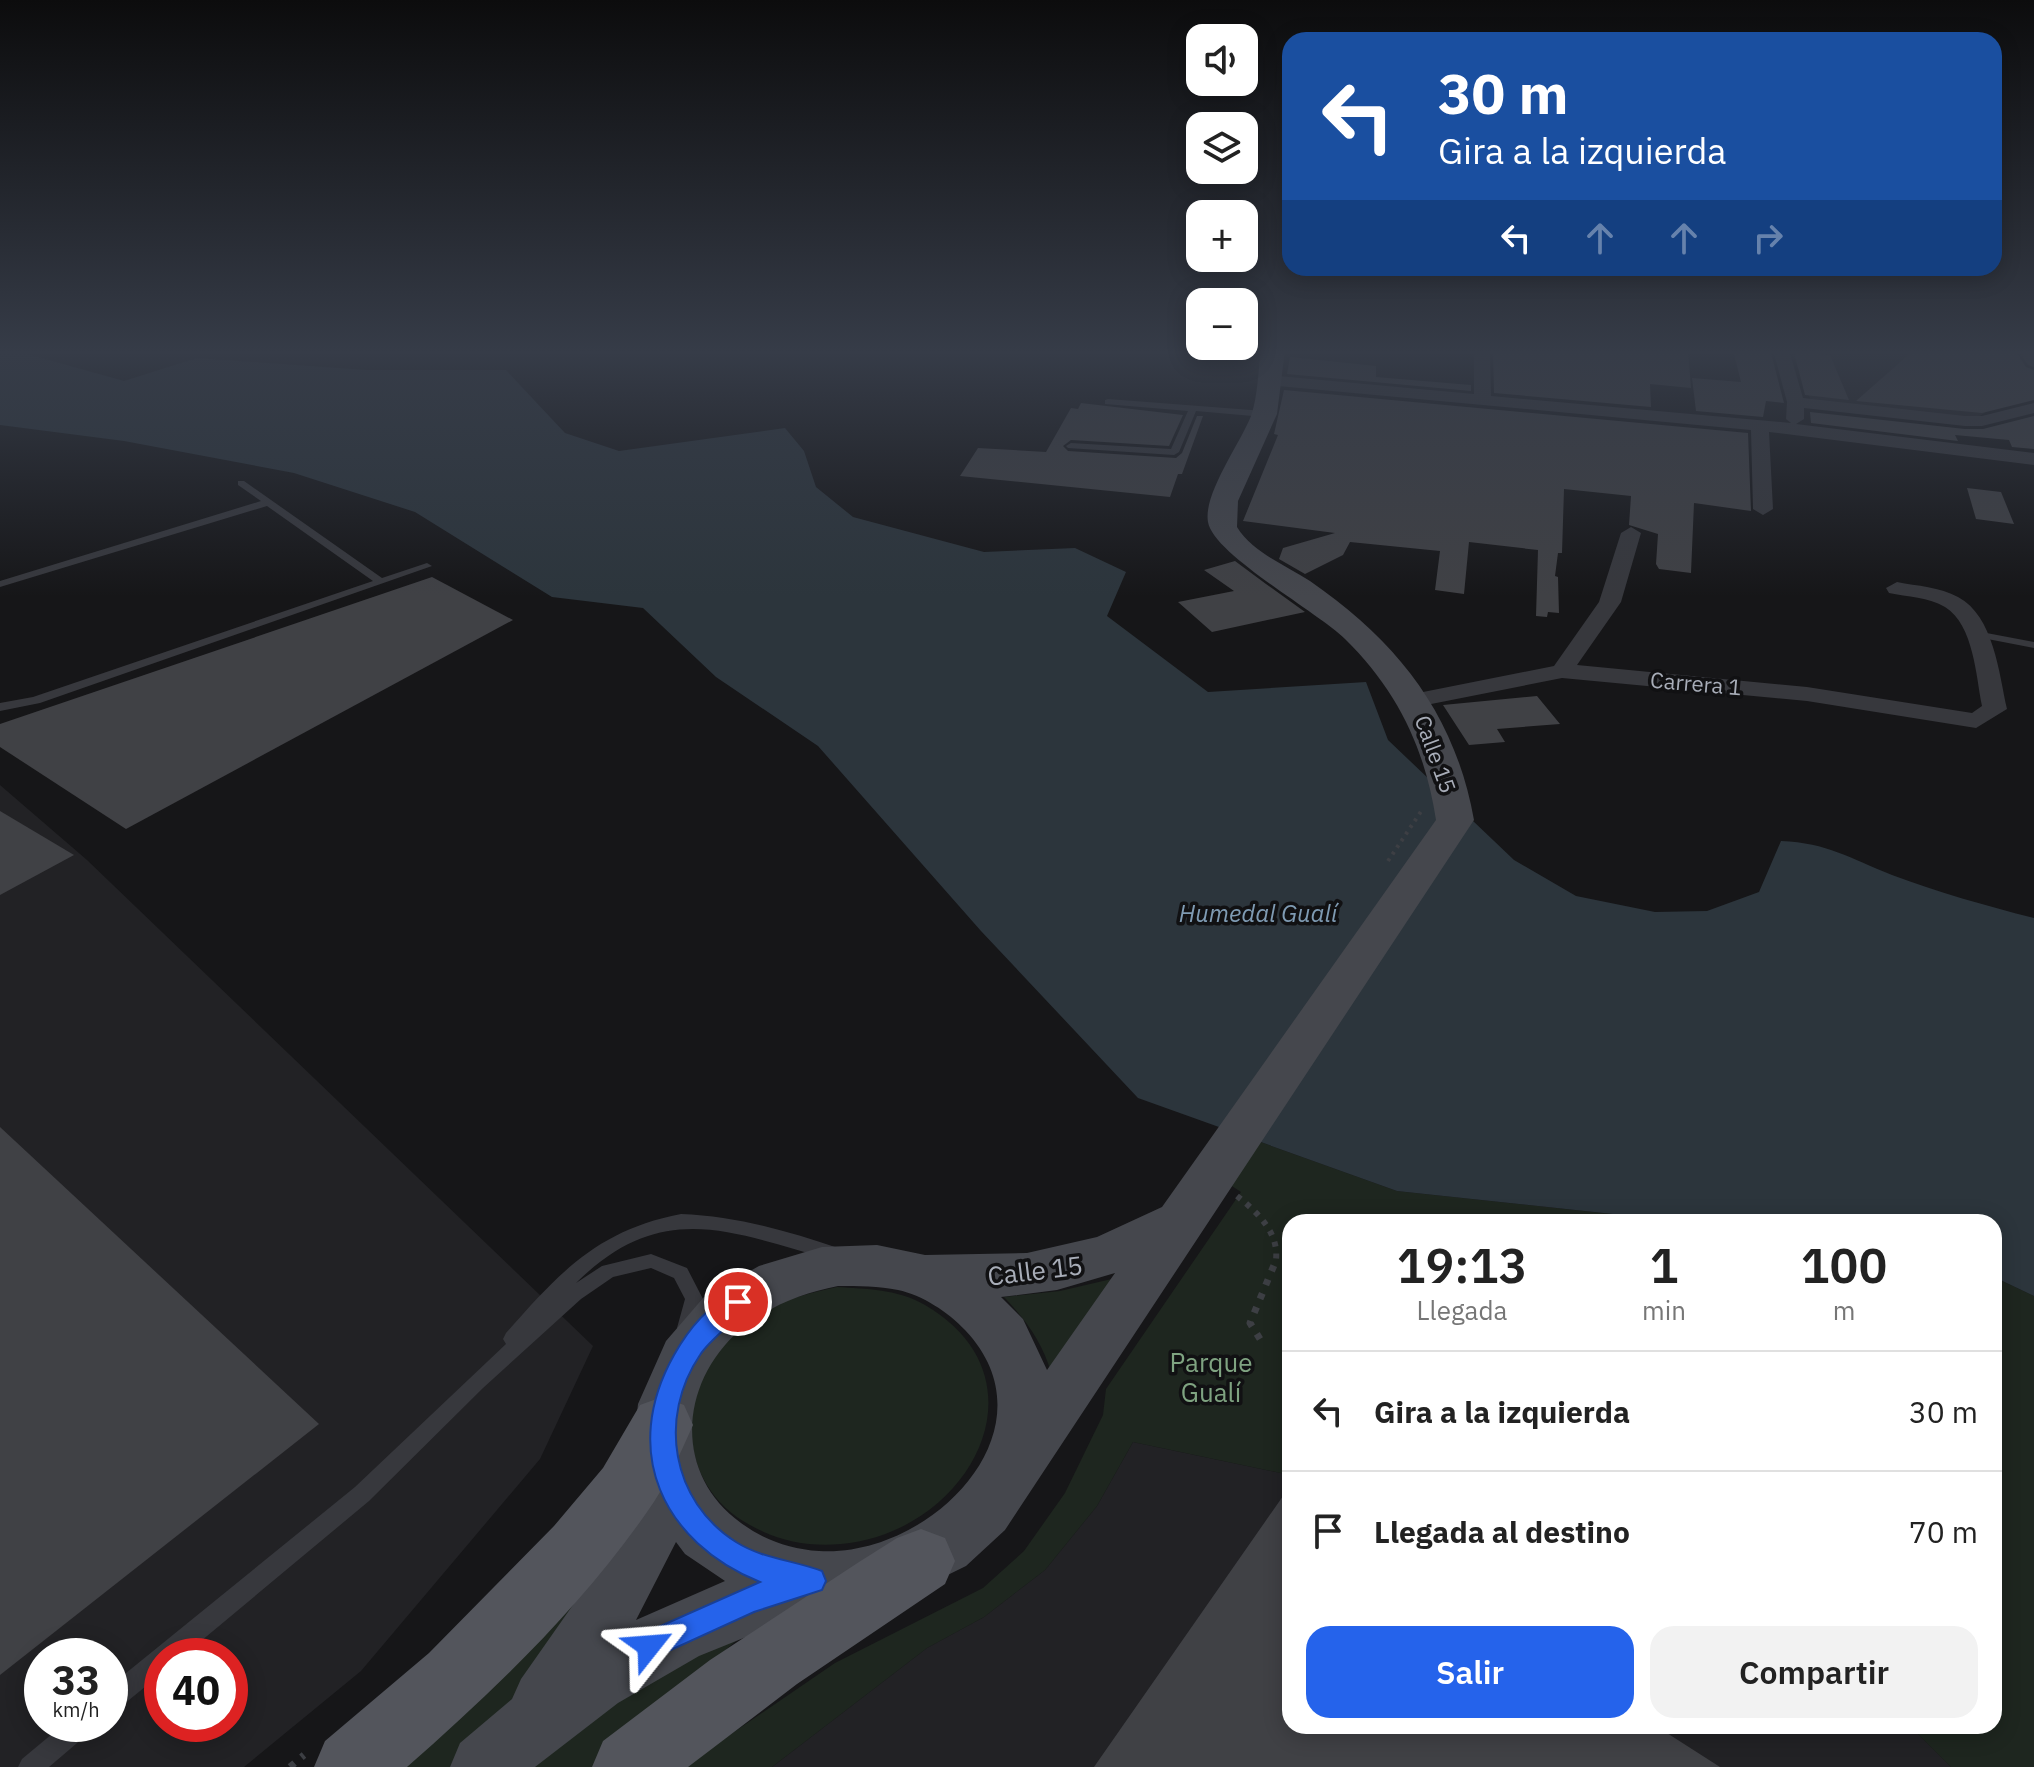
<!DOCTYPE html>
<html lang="es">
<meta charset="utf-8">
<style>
:root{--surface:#fff;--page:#f2f2f2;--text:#222;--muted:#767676;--line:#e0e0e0;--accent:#2563eb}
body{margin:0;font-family:"IBM Plex Sans",sans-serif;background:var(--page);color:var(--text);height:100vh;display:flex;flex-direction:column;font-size:30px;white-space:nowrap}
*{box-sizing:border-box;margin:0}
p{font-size:26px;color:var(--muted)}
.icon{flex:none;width:44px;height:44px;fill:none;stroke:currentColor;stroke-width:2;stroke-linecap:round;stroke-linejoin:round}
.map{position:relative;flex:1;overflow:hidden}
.panel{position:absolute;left:1282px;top:1214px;width:720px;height:520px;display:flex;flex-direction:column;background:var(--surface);border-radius:24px;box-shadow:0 4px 20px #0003}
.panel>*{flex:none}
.banner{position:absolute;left:1282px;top:32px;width:720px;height:244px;border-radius:24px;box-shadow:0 4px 20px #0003;background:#1a4fa0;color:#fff;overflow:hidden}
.fabs{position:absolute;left:1186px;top:24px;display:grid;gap:16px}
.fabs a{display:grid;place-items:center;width:72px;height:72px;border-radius:16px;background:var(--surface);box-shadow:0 4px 20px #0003;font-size:40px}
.speed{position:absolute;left:24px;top:1638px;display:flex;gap:16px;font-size:40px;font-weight:700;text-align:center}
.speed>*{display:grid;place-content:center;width:104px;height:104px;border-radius:50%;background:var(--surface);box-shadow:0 4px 20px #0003;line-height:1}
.speed small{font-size:20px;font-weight:400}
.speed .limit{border:12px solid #d22;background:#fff;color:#111}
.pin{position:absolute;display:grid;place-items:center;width:68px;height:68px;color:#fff;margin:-34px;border:4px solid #fff;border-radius:50%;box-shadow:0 2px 8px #0007}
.me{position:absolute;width:88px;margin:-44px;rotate:62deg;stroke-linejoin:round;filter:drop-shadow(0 0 6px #0008)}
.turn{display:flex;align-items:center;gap:28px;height:168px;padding:0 24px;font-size:36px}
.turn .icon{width:104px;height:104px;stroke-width:2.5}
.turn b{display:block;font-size:56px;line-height:68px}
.lanes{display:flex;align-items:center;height:76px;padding:0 24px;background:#0003;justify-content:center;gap:40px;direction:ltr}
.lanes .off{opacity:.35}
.eta{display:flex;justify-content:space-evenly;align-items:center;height:136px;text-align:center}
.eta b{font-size:48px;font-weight:600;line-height:56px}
.button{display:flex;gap:16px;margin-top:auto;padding:16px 24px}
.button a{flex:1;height:92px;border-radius:24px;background:var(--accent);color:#fff;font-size:32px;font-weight:600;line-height:92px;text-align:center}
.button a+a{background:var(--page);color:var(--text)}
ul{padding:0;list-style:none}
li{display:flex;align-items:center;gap:24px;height:120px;padding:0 24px;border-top:2px solid var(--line)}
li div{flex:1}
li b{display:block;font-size:30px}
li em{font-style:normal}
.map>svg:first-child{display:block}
</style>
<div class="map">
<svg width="2034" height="1767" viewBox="0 0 2034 1767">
<rect width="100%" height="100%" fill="#161618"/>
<g fill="#222225" fill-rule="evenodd">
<polygon points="1791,350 1972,350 2003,401 1975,419 1811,401"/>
<path d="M0,785L87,860L593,1346L540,1459L361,1671L244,1767H0ZM42,1656H110V1724H42ZM162,1656H230V1724H162Z"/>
<polygon points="1133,1442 1290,1475 1290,1726 1910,1726 1951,1767 772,1767 927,1648 984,1617 1045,1570 1097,1506"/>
</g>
<g fill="#1e261f">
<polygon points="1255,1140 1397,1191 1687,1222 1290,1222 1290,1475 1133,1442 1097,1506 1045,1570 984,1617 927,1648 772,1767 683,1767 835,1663 983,1588 1024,1551 1065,1493 1103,1415 1106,1389 1241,1192 1212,1173"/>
<polygon points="1994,1277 2034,1296 2034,1767 1951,1767 1910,1726 1994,1726"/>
<path d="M1116,1278L1051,1372C1042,1342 1026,1320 1004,1297L1060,1291Z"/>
<path d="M837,1287C866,1289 898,1289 925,1305C1053,1380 968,1533 841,1544C805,1547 774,1540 743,1521C666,1472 680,1365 752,1318C778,1300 807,1294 837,1287Z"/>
<polygon points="570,1598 596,1609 451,1767 396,1767"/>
<polygon points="764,1616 593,1767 518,1767 548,1741"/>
</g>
<path fill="#2c353c" d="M0,350H13L124,381L197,358L366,370H506L565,433L619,451L785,428L804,451L816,487L853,517L984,552L1075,548L1126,572L1107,616L1208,692L1366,682L1388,740L1514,860L1576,896L1655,912L1707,911L1759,892L1781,841C1828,843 1849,858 1892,875C1938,892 1986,906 2034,918V1296L1994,1277V1222H1687L1397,1191L1138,1098L981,931L818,746L716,677L643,608L552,597L415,512L294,473L124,441L0,425Z"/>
<g fill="#404145">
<polygon points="1493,350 1688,350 1691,388 1650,384 1651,407 1494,393"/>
<polygon points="1733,350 1771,353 1784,403 1766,401 1763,417 1696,411 1692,378 1741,382"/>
<polygon points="1914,350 2015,350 2026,367 2034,370 2034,400 1982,413 1856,401"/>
<polygon points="1794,352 1830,355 1849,400 1805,395"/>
<polygon points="1290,357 1376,366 1376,377 1471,385 1471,391 1287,374"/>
<polygon points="1284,390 1748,433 1751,511 1694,503 1691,573 1659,569 1656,564 1658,534 1629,525 1631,496 1564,489 1562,553 1558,553 1555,576 1558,577 1559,613 1548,612 1547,617 1536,616 1538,550 1469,542 1464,594 1435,590 1440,551 1350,542 1343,555 1305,574 1279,559 1283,548 1335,533 1243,521 1278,435 1274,434"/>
<polygon points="1081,403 1183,415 1169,446 1071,440 1063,446 1068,451 1176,458 1182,453 1197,416 1203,416 1182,474 1178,474 1170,497 960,476 978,448 1046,452 1071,408 1078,409"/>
<polygon points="1810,412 1965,429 1983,429 2034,416 2034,449 2012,447 2009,440 1955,435 1958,441 1811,423"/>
<polygon points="1967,488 2001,492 2014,524 1976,519"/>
<polygon points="1235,561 1266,584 1305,612 1212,632 1178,602 1234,591 1204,570"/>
<polygon points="432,577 513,620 126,829 0,747 0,724"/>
<polygon points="1537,696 1560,724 1497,729 1505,742 1469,745 1443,705"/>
<polygon points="0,811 74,855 0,895"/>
<polygon points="0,1127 319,1424 0,1675"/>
<polygon points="1290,1486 1290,1726 1656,1726 1720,1767 1094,1767"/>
</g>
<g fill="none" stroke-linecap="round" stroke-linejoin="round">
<polyline stroke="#3d3f44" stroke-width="4" stroke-dasharray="3 5" stroke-linecap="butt" points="1388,861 1422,810"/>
<path stroke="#3d3f44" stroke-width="6" stroke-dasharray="5 7" stroke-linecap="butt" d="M1237,1196C1257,1212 1279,1232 1276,1260"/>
<g stroke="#3d3f44" stroke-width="7" stroke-dasharray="6 9" stroke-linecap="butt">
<polyline points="1260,1339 1250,1323 1277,1258"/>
<polyline points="290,1767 304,1755"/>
</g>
<g fill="#37383d" fill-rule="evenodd">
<polygon points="1108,399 1264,411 1268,414 1264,417 1196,411 1179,452 1174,455 1068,448 1066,446 1071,443 1171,449 1188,411 1105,404 1105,400"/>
<polygon points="238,481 244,481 382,578 427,563 432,566 40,703 0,711 0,703 33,697 373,581 267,506 0,587 0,581 261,501 238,485"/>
<polygon points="1976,631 2034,642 2034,648 1972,636 1972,632"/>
<path d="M681,1214C736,1216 787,1231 838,1248L841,1253L838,1258L832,1260C731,1232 662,1198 576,1283L602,1266L651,1254L687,1268L703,1299L693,1334L686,1336L679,1334L677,1328L685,1299L674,1278L651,1268L613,1277L581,1299L483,1388L369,1501L183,1656H162V1673L118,1709L110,1713V1686L355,1487L506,1344L503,1339L506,1333C560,1272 598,1230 681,1214Z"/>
<polygon points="64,1724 94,1724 90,1732 49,1767 18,1767 22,1759"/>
</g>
<g fill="#37383d" fill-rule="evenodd">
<polygon points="1474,350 1490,350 1491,396 1791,423 1786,419 1787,402 1773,350 1789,350 1803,398 1965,416 1982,416 2034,403 2034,413 1982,426 1965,426 1804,408 1804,419 1796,424 2034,453 2034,465 1769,432 1773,509 1763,515 1753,509 1751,430 1268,385 1260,380 1268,375 1474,394"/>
<polygon points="2018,350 2034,350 2034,367 2028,365"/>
<path d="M1631,527L1641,533L1621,602L1577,665L1807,687L1972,713L1982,706C1976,677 1974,625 1945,607C1929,597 1907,597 1889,593L1886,588L1897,582C1917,586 1940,587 1958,597C1994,616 1999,674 2007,709L1976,728L1807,701L1562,678L1416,707L1408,705L1404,700L1408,695L1554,666L1599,602L1621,533Z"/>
</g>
<path fill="#45474d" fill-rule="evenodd" d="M1261,350H1285L1277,414L1238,501L1237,527C1253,553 1286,565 1310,581C1398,642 1455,714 1474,820L1005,1530L966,1566L915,1591L862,1607L813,1610L699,1656L618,1703L535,1767H450L460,1743L512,1699L521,1679L601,1565L643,1483L634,1441L638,1404L666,1341L704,1297L759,1266L822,1247L877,1245L925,1255L1027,1253L1097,1237L1162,1207L1436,820C1425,748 1397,690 1345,639C1316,611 1213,554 1208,522C1203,494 1240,444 1251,416C1258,396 1258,371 1261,350ZM1115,1273L1047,1370L1023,1319L1001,1297L1057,1290ZM838,1286C858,1286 879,1286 898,1290C922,1295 948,1312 965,1330C1059,1429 930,1558 819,1551C790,1549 764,1540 741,1523C673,1474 679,1383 740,1330C769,1306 802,1293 838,1286ZM676,1542L685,1554L725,1581L636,1620Z"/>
<g fill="#53555c" fill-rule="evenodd">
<path d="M662,1397L684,1405L693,1425C680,1454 666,1486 647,1512C581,1607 494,1691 407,1767H314L325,1741L429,1653L554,1526L603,1468L640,1405Z"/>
<polygon points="921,1529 945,1538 955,1561 945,1584 797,1684 688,1767 592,1767 603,1741 710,1660 859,1562 897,1538"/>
</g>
</g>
<linearGradient id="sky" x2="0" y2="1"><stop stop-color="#0c0c0d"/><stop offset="0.59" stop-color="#363c48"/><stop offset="1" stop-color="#363c48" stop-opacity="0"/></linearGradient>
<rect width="2034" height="597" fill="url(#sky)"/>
<path fill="#2563eb" stroke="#184099" stroke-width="2" d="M738,1292L747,1295L750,1302C742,1318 712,1336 700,1355C658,1417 671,1501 736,1542C763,1559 793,1560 822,1571L826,1581L822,1590L754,1612L649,1660L638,1656L634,1646L638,1636L760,1582C662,1542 620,1451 674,1355C688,1330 710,1302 738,1292Z"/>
<g text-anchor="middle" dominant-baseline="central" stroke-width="7" stroke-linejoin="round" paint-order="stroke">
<g font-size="22" fill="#a8adb8" stroke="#111113">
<text transform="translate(1696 683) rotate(5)">Carrera 1</text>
<text transform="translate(1436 754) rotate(70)">Calle 15</text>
</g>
<g font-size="24" font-style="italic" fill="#7f9bb3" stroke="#111113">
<text x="1258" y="913">Humedal Gualí</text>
</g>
<g font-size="26" fill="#a8adb8" stroke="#111113">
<text transform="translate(1035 1270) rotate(-7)">Calle 15</text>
</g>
<g font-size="26" fill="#7fa381" stroke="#111113">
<text x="1211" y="1362">Parque<tspan x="1211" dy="30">Gualí</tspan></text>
</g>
</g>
</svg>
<div class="fabs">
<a><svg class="icon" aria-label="sound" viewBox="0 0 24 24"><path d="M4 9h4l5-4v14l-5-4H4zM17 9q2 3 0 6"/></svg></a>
<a><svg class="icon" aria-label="layers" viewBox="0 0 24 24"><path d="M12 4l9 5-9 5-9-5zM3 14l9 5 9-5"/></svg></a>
<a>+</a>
<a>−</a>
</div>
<div class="speed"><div>33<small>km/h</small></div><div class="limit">40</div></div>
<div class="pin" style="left:738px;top:1302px;background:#d93025"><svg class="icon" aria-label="arrive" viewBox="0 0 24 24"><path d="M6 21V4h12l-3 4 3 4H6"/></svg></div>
<svg class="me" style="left:649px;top:1646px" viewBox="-20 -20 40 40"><path d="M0-17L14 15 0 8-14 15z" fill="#2563eb" stroke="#fff" stroke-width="4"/></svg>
<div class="banner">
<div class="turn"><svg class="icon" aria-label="left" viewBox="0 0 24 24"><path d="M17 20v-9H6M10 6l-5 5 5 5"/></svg><div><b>30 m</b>Gira a la izquierda</div></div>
<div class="lanes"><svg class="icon" aria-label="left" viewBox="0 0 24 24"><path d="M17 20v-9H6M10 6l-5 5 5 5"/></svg><svg class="icon off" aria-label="ahead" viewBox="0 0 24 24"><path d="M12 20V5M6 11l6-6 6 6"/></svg><svg class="icon off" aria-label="ahead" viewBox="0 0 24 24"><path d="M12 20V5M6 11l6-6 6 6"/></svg><svg class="icon off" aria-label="right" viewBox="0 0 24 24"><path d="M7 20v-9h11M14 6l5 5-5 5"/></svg></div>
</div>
<section class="panel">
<div class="eta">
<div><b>19:13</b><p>Llegada</p></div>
<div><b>1</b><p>min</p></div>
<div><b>100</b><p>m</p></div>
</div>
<ul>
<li><svg class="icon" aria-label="left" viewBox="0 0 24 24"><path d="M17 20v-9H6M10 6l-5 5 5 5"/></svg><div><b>Gira a la izquierda</b></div><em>30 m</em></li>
<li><svg class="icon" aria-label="arrive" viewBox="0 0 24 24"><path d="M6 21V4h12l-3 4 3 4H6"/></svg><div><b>Llegada al destino</b></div><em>70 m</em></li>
</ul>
<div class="button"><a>Salir</a><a>Compartir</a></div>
</section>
</div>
